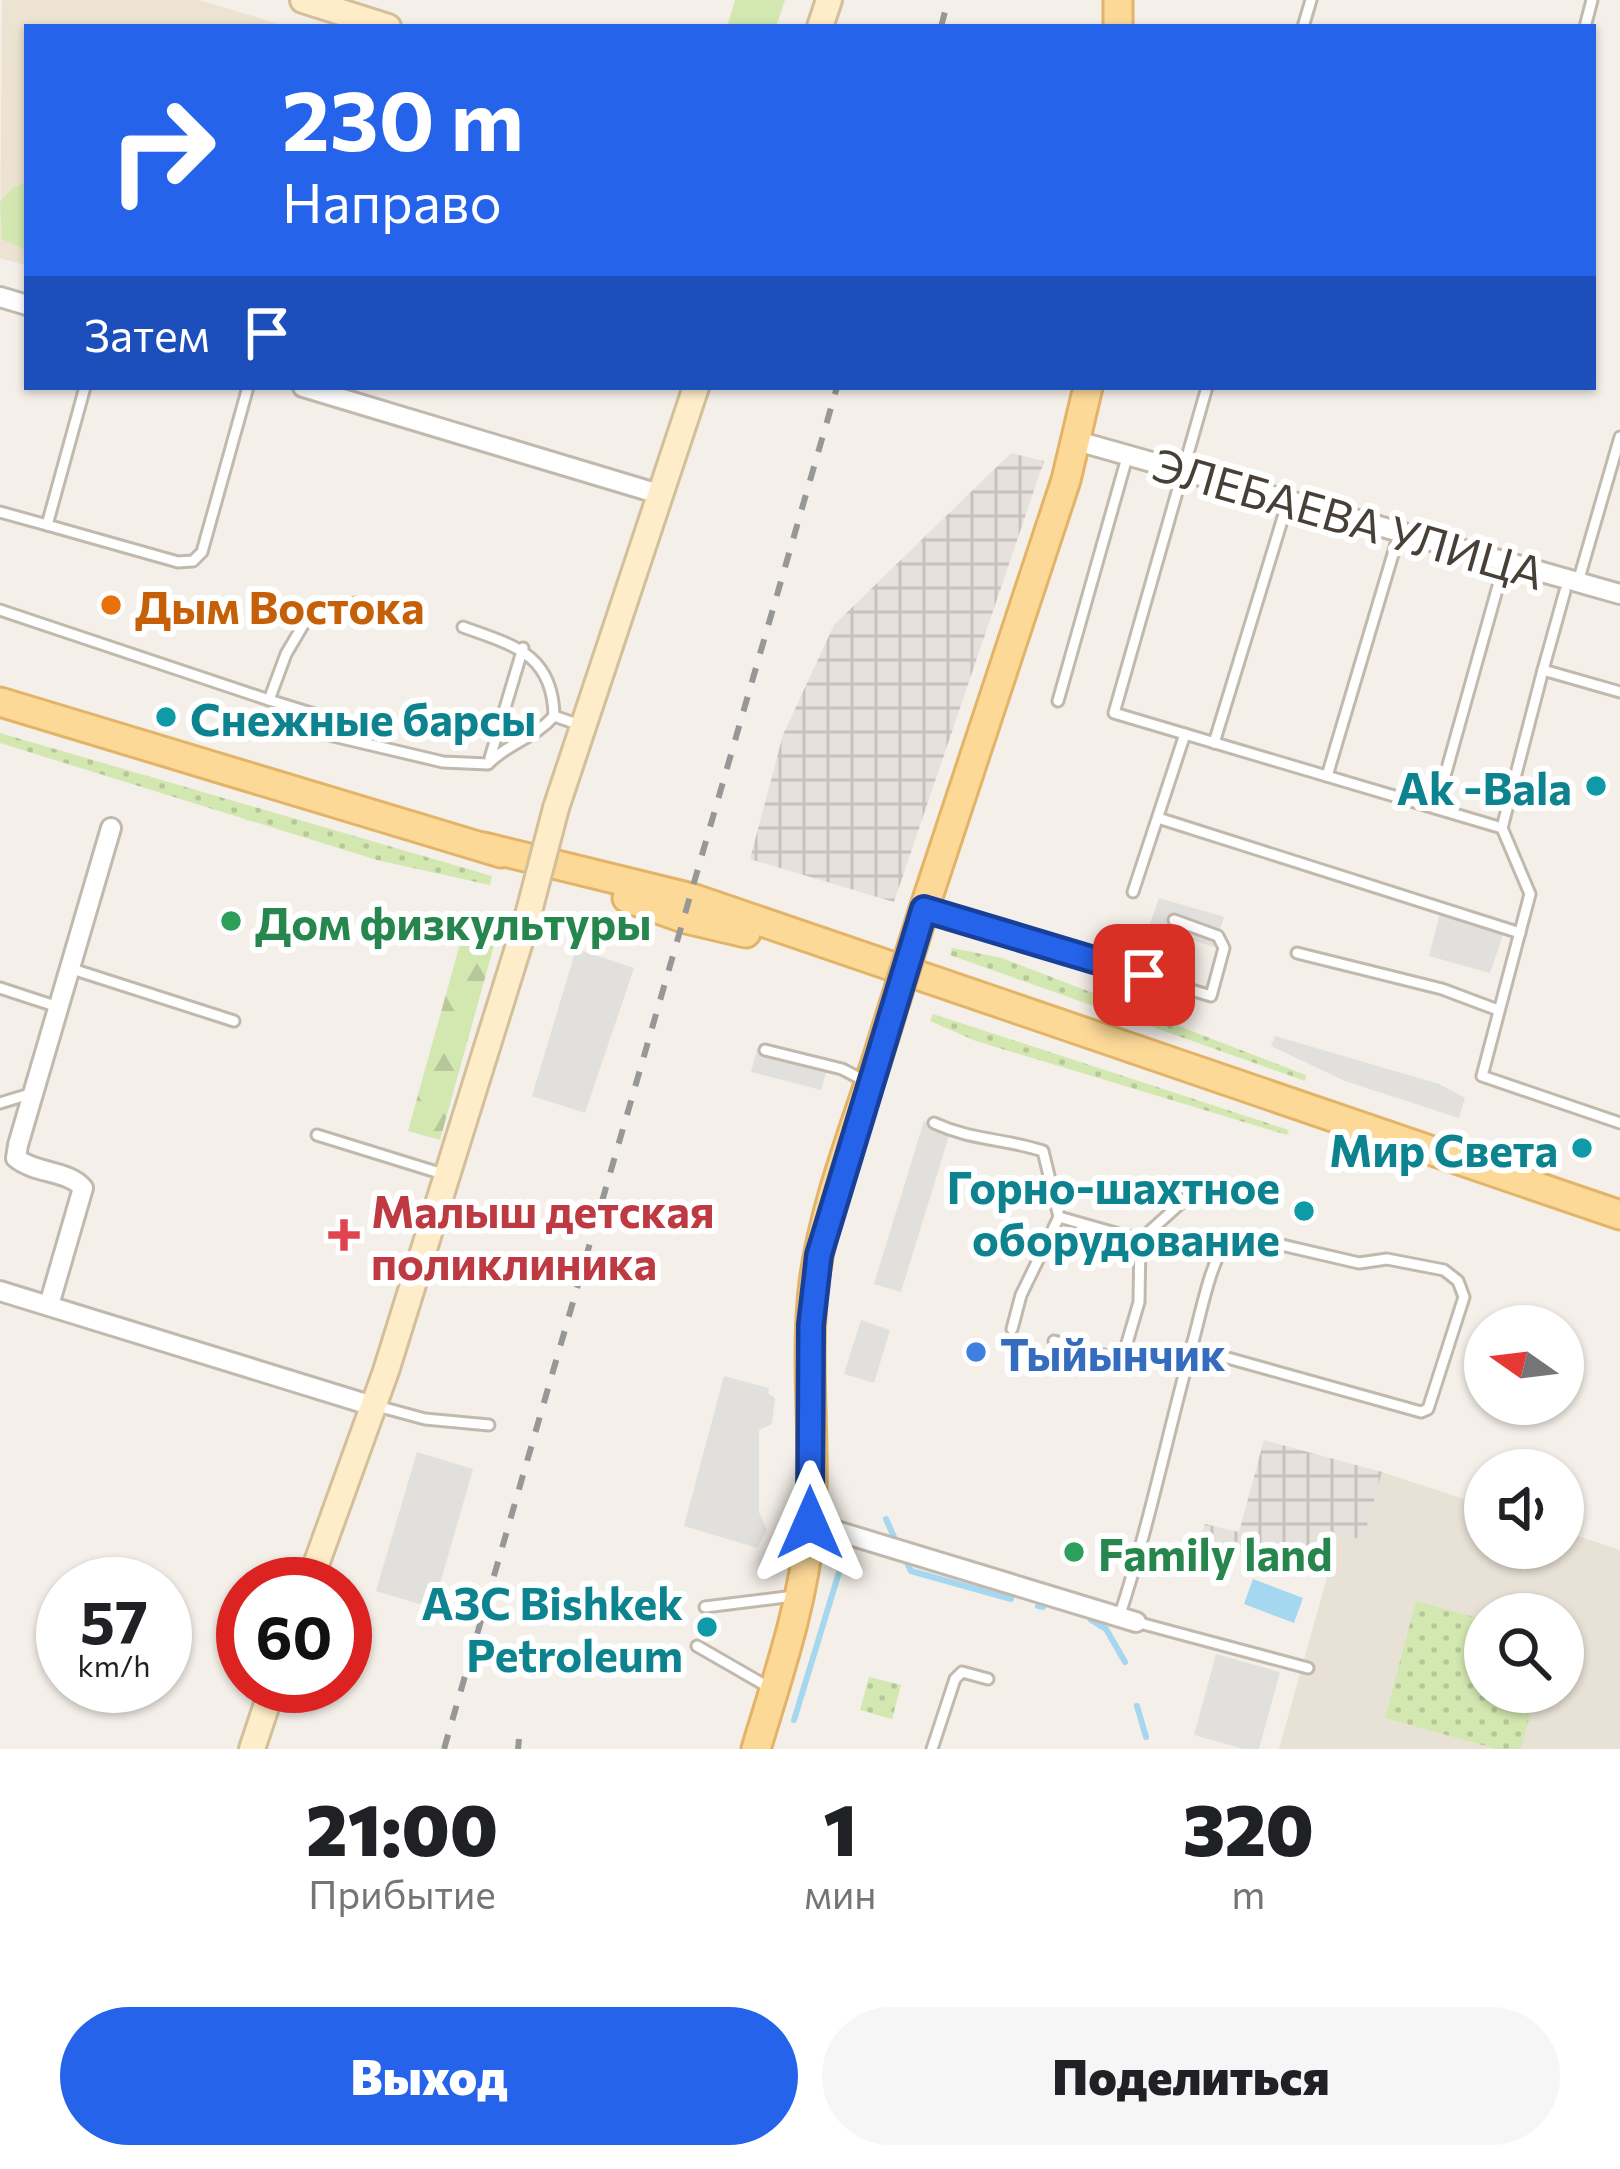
<!DOCTYPE html>
<html lang="ru">
<meta charset="utf-8">
<style>
:root{--surface:#fff;--page:#f6f6f6;--text:#202124;--muted:#757577;--accent:#2563eb}
body{margin:0;font-family:Commissioner,sans-serif;background:var(--page);color:var(--text);height:100vh;display:flex;flex-direction:column;font-size:45px;white-space:nowrap}
*{box-sizing:border-box;margin:0}
p{font-size:39px;color:var(--muted)}
.icon{flex:none;width:66px;height:66px;fill:none;stroke:currentColor;stroke-width:2;stroke-linecap:round;stroke-linejoin:round}
.map{position:relative;height:1749px;overflow:hidden}
.panel{display:flex;flex-direction:column;background:var(--surface);flex:1}
.panel>*{flex:none}
.top-card{position:absolute;left:24px;top:24px;width:1572px;height:366px;border-radius:0px;box-shadow:0 3px 9px #0004;background:#2563eb;color:#fff;overflow:hidden}
.needle{width:78px;rotate:284deg}
.buttons{position:absolute;left:1464px;top:1305px;display:grid;gap:24px}
.buttons a{display:grid;place-items:center;width:120px;height:120px;border-radius:50%;background:var(--surface);box-shadow:0 3px 9px #0004;font-size:60px}
.speed{position:absolute;left:36px;top:1557px;display:flex;gap:24px;font-size:60px;font-weight:700;text-align:center}
.speed>*{display:grid;place-content:center;width:156px;height:156px;border-radius:50%;background:var(--surface);box-shadow:0 3px 9px #0004;line-height:1}
.speed small{font-size:30px;font-weight:400}
.speed .limit{border:18px solid #d22;background:#fff;color:#111}
.pin{position:absolute;display:grid;place-items:center;width:102px;height:102px;color:#fff;margin:-51px;border-radius:24px;box-shadow:0 6px 18px #0006}
.me{position:absolute;width:132px;margin:-66px;rotate:0deg;stroke-linejoin:round;filter:drop-shadow(0 0 9px #0008)}
.turn{display:flex;align-items:center;gap:42px;height:252px;padding:0 60px;font-size:54px}
.turn .icon{width:156px;height:156px;stroke-width:2.5}
.turn b{display:block;font-size:84px;line-height:102px}
.then{display:flex;align-items:center;height:114px;padding:0 60px;background:#0003;gap:24px;font-size:45px}
.eta{display:flex;justify-content:space-evenly;align-items:center;height:204px;text-align:center}
.eta b{font-size:72px;font-weight:800;line-height:84px}
.action{display:flex;gap:24px;margin-top:auto;padding:24px 60px}
.action a{flex:1;height:138px;border-radius:72px;background:var(--accent);color:#fff;font-size:48px;font-weight:800;line-height:138px;text-align:center}
.action a+a{background:var(--page);color:var(--text)}
.map>svg:first-child{display:block}
</style>
<div class="map">
<svg width="1620" height="1749" viewBox="0 0 1620 1749">
<defs>
<pattern id="industrial-grid" width="8" height="8" patternUnits="userSpaceOnUse" patternTransform="scale(3)"><rect width="8" height="8" fill="#e6e1dd"/><path d="M0 4h8M4 0v8" fill="none" stroke="#c7c2be"/></pattern>
<pattern id="grass-dots" width="8" height="8" patternUnits="userSpaceOnUse" patternTransform="scale(3)"><rect width="8" height="8" fill="#d3e8b1"/><path d="M2 2h.1M6 6h.1" fill="none" stroke="#b6c899" stroke-width="1.8" stroke-linecap="round"/></pattern>
<pattern id="forest-firs" width="22" height="20" patternUnits="userSpaceOnUse" patternTransform="scale(3)"><rect width="22" height="20" fill="#d3e8b1"/><path d="M5 1l3.5 6h-7zM16 11l3.5 6h-7z" fill="#b6c899"/></pattern>
</defs>
<rect width="100%" height="100%" fill="#f4efe8"/>
<path fill="#e8e1d6" fill-rule="evenodd" d="M1382,1472L1485,1506V1548H1563V1531L1620,1550V1749H1279L1339,1534L1363,1540ZM1485,1614H1563V1692H1485Z"/>
<g fill="url(#industrial-grid)">
<polygon points="1011,453 1044,461 894,902 750,859 783,735 834,625"/>
<polygon points="1264,1440 1382,1472 1363,1540 1339,1534 1328,1577 1200,1541 1205,1524 1239,1532"/>
</g>
<polygon fill="#ede3d2" points="2,0 199,0 289,27 27,27 27,266 0,258"/>
<g fill="url(#grass-dots)">
<polygon points="0,733 492,876 490,885 377,860 0,743"/>
<polygon points="952,948 1002,958 1306,1075 1305,1081 950,955"/>
<polygon points="933,1014 1289,1130 1287,1135 976,1041 930,1021"/>
<polygon points="1416,1601 1485,1620 1485,1692 1536,1692 1521,1749 1497,1749 1385,1718"/>
<polygon points="869,1677 901,1685 892,1719 860,1710"/>
</g>
<polygon fill="url(#forest-firs)" points="468,915 500,924 440,1140 408,1131"/>
<g fill="#d3e8b1">
<polygon points="735,0 785,0 776,27 727,27"/>
<polygon points="27,182 27,251 2,239 0,202 13,187"/>
</g>
<g fill="#e2e0dd">
<polygon points="1159,898 1224,917 1214,947 1149,926"/>
<polygon points="957,905 1063,936 1060,948 953,917"/>
<polygon points="1440,913 1504,932 1490,973 1429,956"/>
<polygon points="576,949 634,968 585,1113 532,1096"/>
<polygon points="1275,1036 1439,1084 1465,1098 1459,1118 1345,1081 1271,1046"/>
<polygon points="757,1050 827,1069 821,1090 751,1072"/>
<polygon points="924,1121 951,1129 901,1292 874,1284"/>
<polygon points="861,1320 890,1330 874,1383 844,1374"/>
<polygon points="724,1376 769,1388 768,1393 775,1398 772,1424 759,1430 759,1512 767,1530 757,1548 684,1526"/>
<polygon points="417,1452 473,1469 433,1608 376,1591"/>
<polygon points="1216,1654 1280,1672 1259,1749 1243,1749 1194,1735"/>
</g>
<polygon fill="#a5d7f0" points="1253,1579 1303,1598 1294,1623 1244,1604"/>
<g fill="none" stroke-linecap="round" stroke-linejoin="round">
<g stroke="#a5d7f0" stroke-width="6">
<polyline points="886,1519 894,1537"/>
<polyline points="908,1565 911,1571 1011,1599"/>
<polyline points="1038,1606 1043,1607"/>
<polyline points="1091,1620 1106,1629 1125,1662"/>
<polyline points="1137,1706 1146,1737"/>
<polyline points="794,1720 844,1556"/>
</g>
<defs>
<g id="lane">
<polyline points="1303,27 1311,0"/>
<polyline points="1585,27 1592,0"/>
<polyline points="85,387 47,525 178,562 193,561 202,552 248,387"/>
<polyline points="1207,387 1114,713 1502,828"/>
<polyline points="0,512 47,525"/>
<polyline points="1578,582 1620,437"/>
<polyline points="1565,591 1543,670 1620,692"/>
<path d="M355,603L309,615L286,654L269,700L327,718L329,735L443,762L488,764C508,743 535,738 554,716L583,726"/>
<polyline points="0,610 269,700"/>
<path d="M463,627C513,645 553,654 554,716"/>
<polyline points="1543,670 1502,828 1530,894 1482,1076 1620,1123"/>
<polyline points="1058,701 1128,454"/>
<polyline points="1214,743 1288,501"/>
<polyline points="490,758 523,648"/>
<polyline points="1327,776 1399,534"/>
<polyline points="1436,808 1505,561"/>
<polyline points="1158,818 1520,933"/>
<polyline points="1133,892 1185,734"/>
<polyline points="929,910 1211,996 1224,948 1218,936 1174,920"/>
<polyline points="1297,953 1442,989 1498,1010"/>
<polyline points="69,968 234,1021"/>
<polyline points="0,988 58,1007"/>
<polyline points="765,1050 842,1069 865,1081"/>
<polyline points="0,1103 33,1093"/>
<path d="M934,1123C973,1141 1003,1138 1043,1151L1059,1217L1140,1240L1191,1194"/>
<polyline points="317,1135 443,1174"/>
<polyline points="1012,1329 1021,1295 1059,1217"/>
<polyline points="1054,1341 1122,1360 1139,1302 1140,1240"/>
<polyline points="377,1406 425,1419 489,1425"/>
<polyline points="705,1607 794,1596"/>
<path d="M1119,1617C1149,1527 1167,1436 1192,1345C1202,1310 1208,1270 1227,1239L1243,1236L1359,1263L1387,1259L1444,1270L1458,1281L1464,1297L1428,1409L1421,1412L1192,1348"/>
<polyline points="1136,1622 1308,1668"/>
<polyline points="697,1646 770,1688"/>
<polyline points="932,1749 955,1679 962,1672 988,1679"/>
</g>
<g id="street">
<polyline points="0,297 27,305"/>
<polyline points="303,387 659,494"/>
<polyline points="1077,441 1620,594"/>
<polyline points="0,1291 373,1406"/>
<path d="M49,1305L83,1188C68,1170 36,1174 16,1158L18,1145L111,828"/>
<polyline points="810,1523 1136,1622"/>
</g>
<g id="secondary">
<polyline points="303,0 388,27"/>
<polyline points="820,27 829,0"/>
<polyline points="556,808 696,387"/>
<polyline points="309,1584 386,1371 527,919"/>
<polyline points="252,1749 273,1686"/>
</g>
<g id="primary">
<polyline points="1118,0 1118,27"/>
<polyline points="0,702 501,853"/>
<polyline points="484,847 692,898 1620,1215"/>
<polyline points="627,898 686,919 746,933"/>
<polyline points="924,909 1066,480 1088,387"/>
<path d="M756,1749C778,1676 803,1604 810,1528C817,1447 804,1364 814,1282C825,1199 860,1117 884,1037"/>
</g>
</defs>
<use href="#lane" stroke="#c2b9ae" stroke-width="15"/>
<use href="#street" stroke="#c2b9ae" stroke-width="24"/>
<use href="#secondary" stroke="#d3bf99" stroke-width="30"/>
<use href="#primary" stroke="#e3b467" stroke-width="33"/>
<use href="#lane" stroke="#fff" stroke-width="9"/>
<use href="#street" stroke="#fff" stroke-width="18"/>
<use href="#secondary" stroke="#feedc8" stroke-width="24"/>
<use href="#primary" stroke="#fdd998" stroke-width="27"/>
<g stroke="#979797" stroke-width="6" stroke-dasharray="15 15" stroke-linecap="butt">
<polyline points="941,27 948,0"/>
<polyline points="444,1749 837,387"/>
<polyline points="518,1749 519,1739"/>
</g>
<defs>
<polyline id="secondary-bridge" points="527,919 556,808"/>
<polyline id="primary-bridge" points="884,1037 924,909"/>
</defs>
<use href="#secondary-bridge" stroke="#d3bf99" stroke-width="30" stroke-linecap="butt"/>
<use href="#primary-bridge" stroke="#e3b467" stroke-width="33" stroke-linecap="butt"/>
<use href="#secondary-bridge" stroke="#feedc8" stroke-width="24"/>
<use href="#primary-bridge" stroke="#fdd998" stroke-width="27"/>
</g>
<g fill="none" stroke-linecap="round" stroke-linejoin="round">
<defs>
<polyline id="route" points="810,1523 811,1325 819,1255 924,909 1144,975"/>
</defs>
<use href="#route" stroke="#184099" stroke-width="30"/>
<use href="#route" stroke="#2563eb" stroke-width="21"/>
</g>
<circle fill="#e8710a" stroke="#fff" stroke-width="4.5" cx="111" cy="605" r="12"/>
<g fill="#0f9aa8" stroke="#fff" stroke-width="4.5">
<circle cx="166" cy="717" r="12"/>
<circle cx="1596" cy="786" r="12"/>
<circle cx="1582" cy="1148" r="12"/>
<circle cx="1304" cy="1211" r="12"/>
<circle cx="707" cy="1627" r="12"/>
</g>
<g fill="#2e9e5b" stroke="#fff" stroke-width="4.5">
<circle cx="231" cy="921" r="12"/>
<circle cx="1074" cy="1552" r="12"/>
</g>
<path fill="#e0444e" stroke="#fff" stroke-width="4.5" d="M338 1217h12v12h12v12h-12v12h-12v-12h-12v-12h12z"/>
<circle fill="#3f7fe0" stroke="#fff" stroke-width="4.5" cx="976" cy="1352" r="12"/>
<g text-anchor="middle" dominant-baseline="central" stroke-width="12" stroke-linejoin="round" paint-order="stroke">
<g font-size="45" fill="#474037" stroke="#fff">
<text transform="translate(1349 517) rotate(16)">ЭЛЕБАЕВА УЛИЦА</text>
</g>
<g font-size="45" font-weight="bold" fill="#c56008" stroke="#fff" text-anchor="start">
<text x="135" y="605">Дым Востока</text>
</g>
<g font-size="45" font-weight="bold" fill="#0d838f" stroke="#fff" text-anchor="end">
<text x="190" y="717" text-anchor="start">Снежные барсы</text>
<text x="1572" y="786">Ak -Bala</text>
<text x="1558" y="1148">Мир Света</text>
<text x="1280" y="1185">Горно-шахтное<tspan x="1280" dy="52">оборудование</tspan></text>
<text x="683" y="1601">АЗС Bishkek<tspan x="683" dy="52">Petroleum</tspan></text>
</g>
<g font-size="45" font-weight="bold" fill="#27864d" stroke="#fff" text-anchor="start">
<text x="255" y="921">Дом физкультуры</text>
<text x="1098" y="1552">Family land</text>
</g>
<g font-size="45" font-weight="bold" fill="#be3a42" stroke="#fff" text-anchor="start">
<text x="371" y="1209">Малыш детская<tspan x="371" dy="52">поликлиника</tspan></text>
</g>
<g font-size="45" font-weight="bold" fill="#366cbe" stroke="#fff" text-anchor="start">
<text x="1000" y="1352">Тыйынчик</text>
</g>
</g>
</svg>
<div class="buttons">
<a><svg class="needle" viewBox="-14 -14 28 28"><path d="M0-13l5 13h-10z" fill="#e53935"/><path d="M0 13l5-13h-10z" fill="#757577"/></svg></a>
<a><svg class="icon" aria-label="sound" viewBox="0 0 24 24"><path d="M4 9h4l5-4v14l-5-4H4zM17 9q2 3 0 6"/></svg></a>
<a><svg class="icon" aria-label="search" viewBox="0 0 24 24"><circle cx="10" cy="10" r="6"/><path d="M15 15l6 6"/></svg></a>
</div>
<div class="speed"><div>57<small>km/h</small></div><div class="limit">60</div></div>
<div class="pin" style="left:1144px;top:975px;background:#d93025"><svg class="icon" aria-label="arrive" viewBox="0 0 24 24"><path d="M6 21V4h12l-3 4 3 4H6"/></svg></div>
<svg class="me" style="left:810px;top:1523px" viewBox="-20 -20 40 40"><path d="M0-17L14 15 0 8-14 15z" fill="#2563eb" stroke="#fff" stroke-width="4"/></svg>
<div class="top-card">
<div class="turn"><svg class="icon" aria-label="right" viewBox="0 0 24 24"><path d="M7 20v-9h11M14 6l5 5-5 5"/></svg><div><b>230 m</b>Направо</div></div>
<div class="then">Затем<svg class="icon" aria-label="arrive" viewBox="0 0 24 24"><path d="M6 21V4h12l-3 4 3 4H6"/></svg></div>
</div>
</div>
<section class="panel">
<div class="eta">
<div><b>21:00</b><p>Прибытие</p></div>
<div><b>1</b><p>мин</p></div>
<div><b>320</b><p>m</p></div>
</div>
<div class="action"><a>Выход</a><a>Поделиться</a></div>
</section>
